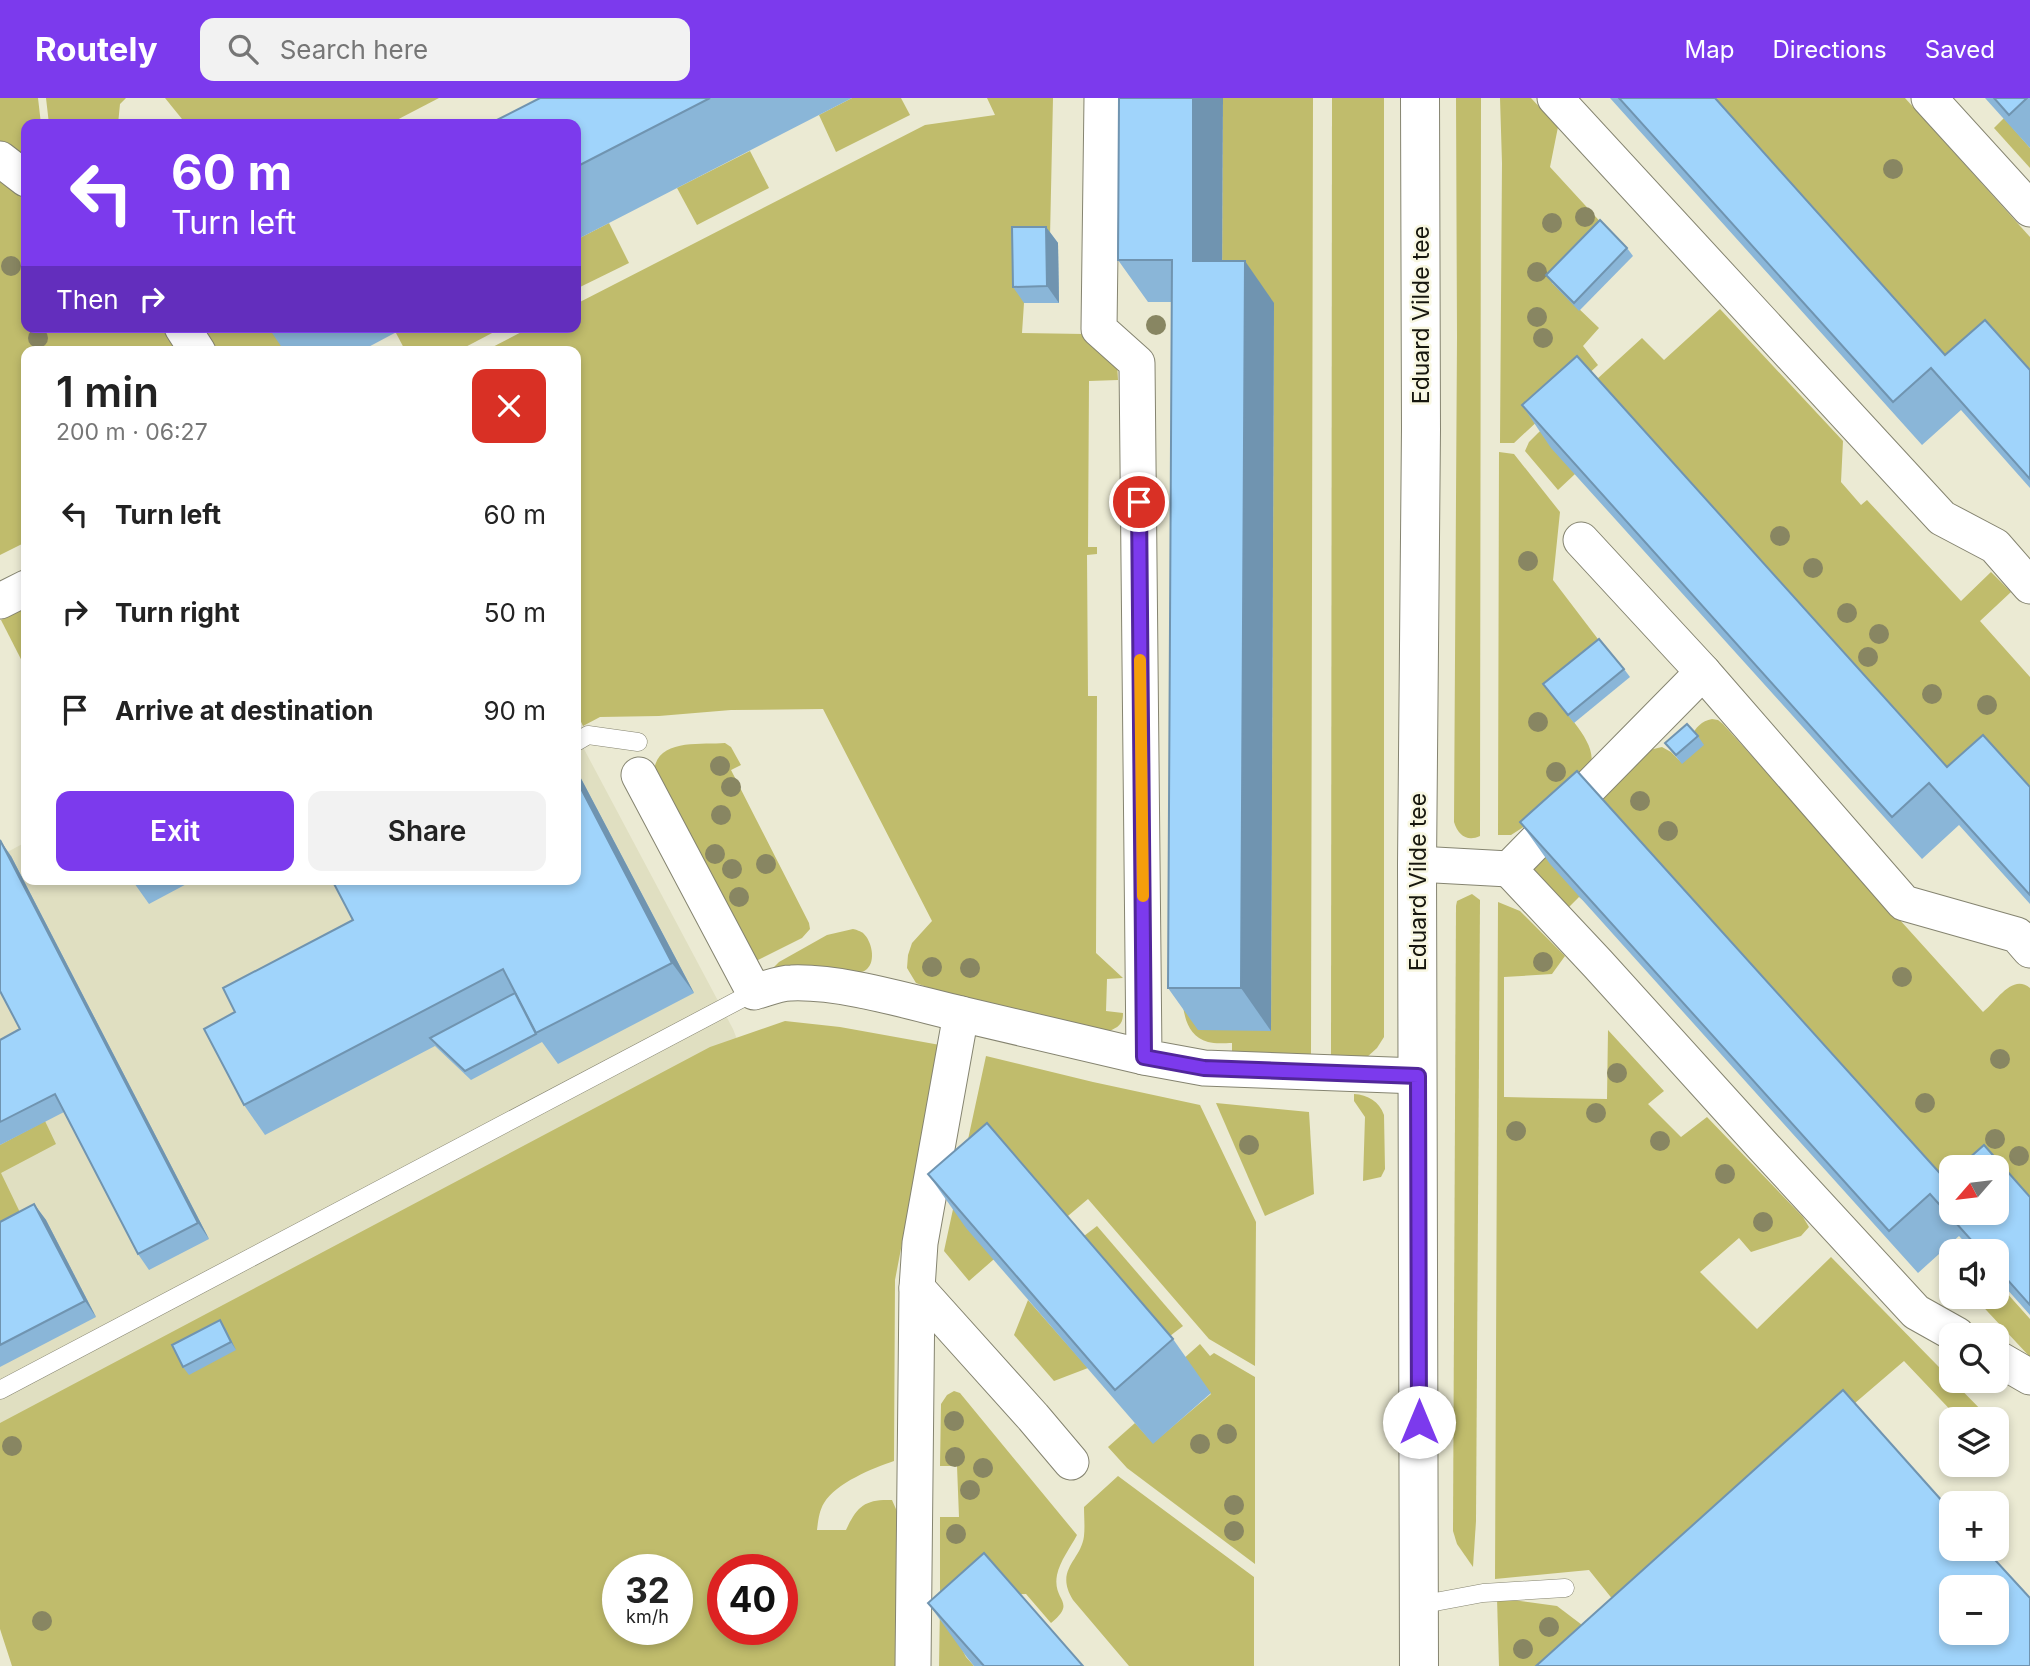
<!DOCTYPE html>
<meta charset="utf-8">
<style>
:root{--surface:#fff;--page:#f2f2f2;--text:#222;--muted:#767676;--accent:#7c3aed}
body{margin:0;font-family:Inter,sans-serif;background:var(--page);color:var(--text);height:100vh;display:flex;flex-direction:column;font-size:26px;white-space:nowrap}
*{box-sizing:border-box;margin:0}
p{font-size:23px;color:var(--muted)}
.icon{flex:none;width:38px;height:38px;fill:none;stroke:currentColor;stroke-width:2;stroke-linecap:round;stroke-linejoin:round}
.map{position:relative;flex:1;overflow:hidden}
.drawer{position:absolute;left:21px;top:248px;width:560px;height:539px;display:flex;flex-direction:column;background:var(--surface);border-radius:14px;box-shadow:0 4px 10px #0003}
.drawer>*{flex:none}
.banner{position:absolute;left:21px;top:21px;width:560px;height:214px;border-radius:14px;box-shadow:0 4px 10px #0003;background:#7c3aed;color:#fff;overflow:hidden}
.needle{width:46px;rotate:242deg}
.tools{position:absolute;left:1939px;top:1057px;display:grid;gap:14px}
.tools a{display:grid;place-items:center;width:70px;height:70px;border-radius:14px;background:var(--surface);box-shadow:0 4px 10px #0003;font-size:35px}
.speed{position:absolute;left:602px;top:1456px;display:flex;gap:14px;font-size:35px;font-weight:700;text-align:center}
.speed>*{display:grid;place-content:center;width:91px;height:91px;border-radius:50%;background:var(--surface);box-shadow:0 4px 10px #0003;line-height:1}
.speed small{font-size:18px;font-weight:400}
.speed .limit{border:10px solid #d22;background:#fff;color:#111}
.pin{position:absolute;display:grid;place-items:center;width:60px;height:60px;color:#fff;margin:-30px;border:4px solid #fff;border-radius:50%;box-shadow:0 2px 7px #0007}
.me{position:absolute;width:77px;margin:-38px;rotate:0deg;stroke-linejoin:round;filter:drop-shadow(0 0 5px #0008)}
.turn{display:flex;align-items:center;gap:24px;height:147px;padding:0 35px;font-size:32px}
.turn .icon{width:91px;height:91px;stroke-width:2.5}
.turn b{display:block;font-size:49px;line-height:60px}
.then{display:flex;align-items:center;height:66px;padding:0 35px;background:#0003;gap:14px;font-size:26px}
.round{display:grid;place-items:center;flex:none;width:74px;height:74px;border-radius:14px;background:var(--page)}
.head{display:flex;align-items:center;justify-content:space-between;height:119px;padding:0 35px}
h1{font-size:42px;font-weight:600;line-height:52px}
.action{display:flex;gap:14px;margin-top:auto;padding:14px 35px}
.action a{flex:1;height:80px;border-radius:14px;background:var(--accent);color:#fff;font-size:28px;font-weight:600;line-height:80px;text-align:center}
.action a+a{background:var(--page);color:var(--text)}
ul{padding:0;list-style:none}
li{display:flex;align-items:center;gap:21px;height:98px;padding:0 35px}
li div{flex:1}
li b{display:block;font-size:26px}
li em{font-style:normal}
header{display:flex;align-items:center;gap:42px;box-sizing:border-box;height:98px;padding:0 35px;background:var(--accent);color:#fff}
header strong{font-size:33px}
nav{display:flex;gap:38px;margin-inline-start:auto;font-size:24px}
.search{width:490px;height:63px;background:var(--page);display:flex;align-items:center;gap:18px;box-sizing:border-box;padding:0 24px;border-radius:14px;color:var(--muted);font-size:26px}
.map>svg:first-child{display:block}
</style>
<header>
<strong>Routely</strong>
<div class="search"><svg class="icon" aria-label="search" viewBox="0 0 24 24"><circle cx="10" cy="10" r="6"/><path d="M15 15l6 6"/></svg>Search here</div>
<nav><a>Map</a><a>Directions</a><a>Saved</a></nav>
</header>
<div class="map">
<svg width="2030" height="1568" viewBox="0 0 2030 1568">
<rect width="100%" height="100%" fill="#ebead3"/>
<path fill="#e0dfc1" fill-rule="evenodd" d="M576,636L733,931L894,1342L723,1472V1531L739,1568L0,1491V758L26,744V782H576ZM618,1472H677V1531H618Z"/>
<g fill="#c0bc6c" fill-rule="evenodd">
<polygon points="0,0 38,0 41,26 26,26 26,69 0,49"/>
<polygon points="46,0 126,0 120,6 118,26 49,26"/>
<polygon points="165,0 439,0 389,26 186,26"/>
<polygon points="852,0 901,0 910,17 836,54 819,17"/>
<path d="M987,0H1053L1050,139L1023,138L1024,205L1022,235L1084,236L1117,265L1118,282L1089,283L1088,449H1097V456L1087,457L1088,598H1097L1096,855L1123,880L1107,881L1106,913L1123,915C1123,926 1119,929 1109,933L932,891L916,885L907,870L908,857L912,845L932,823L823,611L731,612L659,618L600,619L583,628L576,613V254H483L531,229H576V206L925,27L995,17Z"/>
<path d="M1223,0H1313L1311,958L1232,954V945C1225,945 1215,946 1208,944C1186,938 1183,915 1182,895L1271,932L1274,206L1222,205Z"/>
<polygon points="1332,0 1384,0 1384,939 1377,950 1366,960 1331,959"/>
<path d="M1456,0H1481L1480,738C1467,744 1458,737 1454,724L1457,239Z"/>
<polygon points="1500,0 1531,0 1558,29 1550,69 1606,130 1552,185 1599,230 1583,248 1598,267 1514,345 1500,345 1502,65"/>
<polygon points="1707,0 1905,0 2030,139 2030,282 1975,299"/>
<polygon points="2004,20 2030,50 2030,70 1994,30"/>
<polygon points="750,53 769,90 697,127 677,90"/>
<polygon points="0,74 26,94 26,229 172,229 189,254 26,254 26,444 0,457"/>
<polygon points="609,125 629,165 576,191 576,142"/>
<polygon points="1720,211 1843,343 1841,384 1861,407 1867,402 1961,503 1991,474 2011,494 1980,523 2030,579 2030,698 1977,712 1575,376 1558,392 1525,353 1529,344 1538,335 1642,240 1664,262"/>
<polygon points="208,229 278,229 290,254 213,254 203,241"/>
<polygon points="406,229 491,229 494,234 456,254 406,254 396,235"/>
<path d="M1499,354L1514,356L1560,414L1553,482L1604,549L1549,594C1561,610 1597,644 1591,665C1590,668 1588,671 1586,675L1522,730L1511,737H1498Z"/>
<polygon points="26,510 26,571 1,522"/>
<path d="M1712,621L1718,622L1723,626L1983,914C1996,904 2012,875 2030,890V1108L1997,1069H1951V1097L1579,799L1566,812L1532,773V756L1645,653L1662,649L1671,654L1682,665C1688,648 1691,625 1712,621Z"/>
<path d="M725,645L731,649L741,667L731,672L809,825L810,831L802,840L752,865L654,674C656,640 701,647 725,645Z"/>
<polygon points="1472,796 1480,802 1476,1423 1473,1469 1457,1446 1453,1433 1456,808 1457,803"/>
<polygon points="1498,804 1520,813 1565,858 1552,876 1504,879 1504,999 1607,1001 1608,932 1664,993 1648,1006 1681,1039 1707,1019 1803,1119 1809,1129 1801,1138 1751,1154 1739,1140 1700,1174 1757,1231 1831,1159 1990,1321 1959,1321 1904,1263 1618,1508 1589,1472 1495,1481"/>
<path d="M853,831C855,831 862,834 863,835C872,843 876,863 867,871C858,879 844,871 834,870C814,868 792,871 772,871L779,864L827,837Z"/>
<path d="M785,923L840,929L940,947L895,1182L894,1363C873,1370 836,1385 824,1405C819,1413 818,1424 817,1432H846C857,1408 865,1401 892,1402L899,1418L900,1568H12L0,1531V1325L710,949ZM618,1472H677V1531H618ZM723,1472H782V1531H723Z"/>
<polygon points="986,958 1093,984 1200,1007 1256,1124 1255,1268 1209,1241 1088,1101 1062,1123 993,1162 969,1183 944,1153"/>
<path d="M1354,996C1368,997 1379,1003 1384,1017L1385,1071L1381,1079L1363,1083L1365,1019L1354,1003Z"/>
<polygon points="1216,1005 1309,1014 1314,1096 1265,1118"/>
<polygon points="45,1023 56,1046 1,1075 28,1131 0,1146 0,1047"/>
<polygon points="1097,1128 1183,1228 1170,1238 1084,1138"/>
<polygon points="1997,1184 2030,1221 2030,1259 1974,1199 1997,1199"/>
<polygon points="1028,1202 1088,1270 1054,1283 1014,1237"/>
<polygon points="1200,1246 1210,1258 1214,1255 1255,1279 1255,1466 1127,1370 1108,1349 1135,1325 1153,1345 1211,1296 1182,1262"/>
<path d="M954,1293L960,1295L1077,1437C1070,1450 1060,1463 1057,1477C1052,1504 1078,1503 1051,1525L1026,1496L940,1498V1419H959L957,1368H940L941,1306L947,1297Z"/>
<path d="M1118,1378L1254,1479V1568H1129L1073,1502C1054,1471 1081,1463 1084,1438C1085,1429 1084,1418 1084,1409Z"/>
<polygon points="1497,1500 1557,1508 1590,1533 1551,1568 1499,1568"/>
<polygon points="940,1508 966,1559 974,1568 939,1568"/>
</g>
<g fill="none" stroke-linecap="round" stroke-linejoin="round">
<defs>
<g id="lane">
<polyline points="576,644 588,637 638,644"/>
<polyline points="0,1292 754,894"/>
<polyline points="1419,1507 1483,1495 1565,1490"/>
</g>
<g id="street">
<polyline points="1102,0 1099,231 1137,265 1144,959 1204,970 1418,978"/>
<polyline points="1555,0 1942,420 1995,448 2030,488"/>
<polyline points="1929,0 2030,111"/>
<polyline points="0,61 26,81"/>
<polyline points="182,229 198,254"/>
<polyline points="1581,442 1703,574 1904,805 2017,837 2030,852"/>
<polyline points="0,503 26,490"/>
<path d="M639,677L754,894C765,891 779,885 791,885C842,883 910,904 961,916"/>
<polyline points="1417,766 1509,771 1703,574"/>
<polyline points="1509,771 1598,866 1762,1047 1916,1214 1957,1237"/>
<polyline points="917,1190 1033,1319 1071,1364"/>
<polyline points="1997,1260 2030,1279"/>
<polyline points="913,1568 917,1190 920,1145 961,916 1144,959"/>
</g>
<polyline id="secondary" points="1419,1568 1417,766 1421,331 1420,0"/>
</defs>
<use href="#lane" stroke="#858470" stroke-width="19"/>
<use href="#street" stroke="#858470" stroke-width="37"/>
<use href="#secondary" stroke="#858470" stroke-width="40"/>
<use href="#lane" stroke="#fff" stroke-width="18"/>
<use href="#street" stroke="#fff" stroke-width="35"/>
<use href="#secondary" stroke="#fff" stroke-width="38"/>
</g>
<g fill="#888662">
<circle cx="1893" cy="71" r="10"/>
<circle cx="1585" cy="119" r="10"/>
<circle cx="1552" cy="125" r="10"/>
<circle cx="11" cy="168" r="10"/>
<circle cx="1537" cy="174" r="10"/>
<circle cx="1537" cy="219" r="10"/>
<circle cx="1156" cy="227" r="10"/>
<circle cx="38" cy="240" r="10"/>
<circle cx="1543" cy="240" r="10"/>
<circle cx="1780" cy="438" r="10"/>
<circle cx="1528" cy="463" r="10"/>
<circle cx="1813" cy="470" r="10"/>
<circle cx="1847" cy="515" r="10"/>
<circle cx="1879" cy="536" r="10"/>
<circle cx="1868" cy="559" r="10"/>
<circle cx="1932" cy="596" r="10"/>
<circle cx="1987" cy="607" r="10"/>
<circle cx="1538" cy="624" r="10"/>
<circle cx="720" cy="668" r="10"/>
<circle cx="1556" cy="674" r="10"/>
<circle cx="731" cy="689" r="10"/>
<circle cx="1640" cy="703" r="10"/>
<circle cx="721" cy="717" r="10"/>
<circle cx="1668" cy="733" r="10"/>
<circle cx="715" cy="756" r="10"/>
<circle cx="766" cy="766" r="10"/>
<circle cx="732" cy="771" r="10"/>
<circle cx="739" cy="799" r="10"/>
<circle cx="1543" cy="864" r="10"/>
<circle cx="932" cy="869" r="10"/>
<circle cx="970" cy="870" r="10"/>
<circle cx="1902" cy="879" r="10"/>
<circle cx="2000" cy="961" r="10"/>
<circle cx="1617" cy="975" r="10"/>
<circle cx="1925" cy="1005" r="10"/>
<circle cx="1596" cy="1015" r="10"/>
<circle cx="1516" cy="1033" r="10"/>
<circle cx="1995" cy="1041" r="10"/>
<circle cx="1660" cy="1043" r="10"/>
<circle cx="1249" cy="1047" r="10"/>
<circle cx="2019" cy="1058" r="10"/>
<circle cx="1725" cy="1076" r="10"/>
<circle cx="1763" cy="1124" r="10"/>
<circle cx="954" cy="1323" r="10"/>
<circle cx="1227" cy="1336" r="10"/>
<circle cx="1200" cy="1346" r="10"/>
<circle cx="12" cy="1348" r="10"/>
<circle cx="955" cy="1359" r="10"/>
<circle cx="983" cy="1370" r="10"/>
<circle cx="970" cy="1392" r="10"/>
<circle cx="1234" cy="1407" r="10"/>
<circle cx="1234" cy="1433" r="10"/>
<circle cx="956" cy="1436" r="10"/>
<circle cx="42" cy="1523" r="10"/>
<circle cx="1549" cy="1529" r="10"/>
<circle cx="1523" cy="1551" r="10"/>
</g>
<g fill="#8ab6d8">
<polygon points="540,0 852,0 576,142 576,26"/>
<polygon points="1610,0 1715,0 1945,257 2030,272 2030,390 1961,312 1922,347"/>
<polygon points="1985,0 2030,0 2030,50"/>
<polygon points="1046,129 1058,145 1059,205 1024,205 1013,189"/>
<polygon points="1627,150 1633,158 1579,213 1552,185 1546,177"/>
<polygon points="1118,162 1222,163 1274,205 1271,933 1198,932 1168,890 1172,204 1148,204"/>
<polygon points="268,229 406,229 359,254 285,254"/>
<polygon points="1522,307 1947,669 2030,689 2030,806 1959,727 1922,761 1551,350"/>
<polygon points="1624,571 1630,579 1574,625 1543,586"/>
<polygon points="1698,638 1704,647 1682,666 1665,645"/>
<polygon points="576,671 694,895 558,966 542,944 471,982 435,948 265,1037 244,1007 576,782"/>
<polygon points="1520,724 1946,1082 2030,1099 2030,1217 1997,1180 1997,1153 1973,1153 1959,1138 1918,1175 1550,766"/>
<polygon points="11,758 209,1141 149,1172 138,1156 64,1014 0,1047 0,942 20,931"/>
<polygon points="132,782 194,782 149,806"/>
<polygon points="928,1076 1173,1241 1211,1295 1153,1346 966,1130"/>
<polygon points="34,1106 46,1122 96,1219 0,1269 0,1124"/>
<polygon points="225,1230 236,1252 189,1277 183,1269"/>
<polygon points="928,1505 1083,1568 974,1568 966,1558"/>
</g>
<g fill="#7094b0">
<polygon points="1193,0 1223,0 1222,205 1193,163"/>
<polygon points="1046,129 1058,145 1059,205 1047,188"/>
<polygon points="1245,163 1274,205 1271,933 1241,890"/>
<polygon points="576,671 694,895 672,865 576,681"/>
<polygon points="0,742 11,758 209,1141 198,1125"/>
<polygon points="34,1106 46,1122 96,1219 85,1203"/>
<polygon points="220,1222 225,1230 236,1252 231,1244"/>
</g>
<g fill="#a0d4fb" stroke="#7094b0" stroke-width="2" fill-rule="evenodd">
<polygon points="540,0 710,0 576,69 576,26 489,26"/>
<polygon points="1119,0 1193,0 1193,163 1245,163 1241,890 1168,890 1172,162 1118,162"/>
<polygon points="1619,0 1715,0 1945,257 1985,222 2030,272 2030,381 1931,270 1893,304"/>
<polygon points="1994,0 2027,0 2009,17"/>
<polygon points="1600,122 1627,150 1574,205 1546,177"/>
<polygon points="1012,129 1046,129 1047,188 1013,189"/>
<polygon points="1577,258 1947,669 1983,637 2030,689 2030,797 1929,685 1892,719 1522,307"/>
<polygon points="1599,541 1624,571 1568,617 1543,586"/>
<polygon points="1687,626 1698,638 1676,657 1665,645"/>
<polygon points="1577,673 1946,1082 1951,1077 1951,1115 1997,1115 1997,1069 1959,1069 1984,1047 2030,1099 2030,1207 1997,1170 1997,1153 1981,1153 1930,1096 1889,1133 1520,724"/>
<polygon points="576,681 672,865 536,935 503,871 244,1007 204,931 235,914 223,890 353,822 332,782 576,782"/>
<polygon points="0,742 198,1125 138,1156 55,996 0,1024 0,942 20,931 0,893"/>
<polygon points="515,895 536,936 465,973 430,940"/>
<polygon points="987,1025 1173,1241 1115,1292 928,1076"/>
<polygon points="34,1106 85,1203 0,1247 0,1124"/>
<polygon points="220,1222 231,1244 183,1269 172,1247"/>
<path d="M1843,1292L1951,1413V1451H1985L2030,1500V1568H1536ZM1951,1489H1997V1535H1951Z"/>
<polygon points="984,1455 1083,1568 984,1568 928,1505"/>
</g>
<g fill="none" stroke-linecap="round" stroke-linejoin="round">
<defs>
<polyline id="route" points="1139,404 1144,959 1204,970 1418,978 1419,1324"/>
</defs>
<use href="#route" stroke="#51269a" stroke-width="18"/>
<use href="#route" stroke="#7c3aed" stroke-width="12"/>
<polyline stroke="#f59e0b" stroke-width="12" points="1140,562 1143,798"/>
</g>
<g text-anchor="middle" dominant-baseline="central" stroke-width="5" stroke-linejoin="round" paint-order="stroke">
<g font-size="23" fill="#16160e" stroke="#f8f7e1">
<text transform="translate(1421 217) rotate(-90)">Eduard Vilde tee</text>
<text transform="translate(1418 784) rotate(-90)">Eduard Vilde tee</text>
</g>
</g>
</svg>
<div class="tools">
<a><svg class="needle" viewBox="-14 -14 28 28"><path d="M0-13l5 13h-10z" fill="#e53935"/><path d="M0 13l5-13h-10z" fill="#767676"/></svg></a>
<a><svg class="icon" aria-label="sound" viewBox="0 0 24 24"><path d="M4 9h4l5-4v14l-5-4H4zM17 9q2 3 0 6"/></svg></a>
<a><svg class="icon" aria-label="search" viewBox="0 0 24 24"><circle cx="10" cy="10" r="6"/><path d="M15 15l6 6"/></svg></a>
<a><svg class="icon" aria-label="layers" viewBox="0 0 24 24"><path d="M12 4l9 5-9 5-9-5zM3 14l9 5 9-5"/></svg></a>
<a>+</a>
<a>−</a>
</div>
<div class="speed"><div>32<small>km/h</small></div><div class="limit">40</div></div>
<div class="pin" style="left:1139px;top:404px;background:#d93025"><svg class="icon" aria-label="arrive" viewBox="0 0 24 24"><path d="M6 21V4h12l-3 4 3 4H6"/></svg></div>
<svg class="me" style="left:1419px;top:1324px" viewBox="-20 -20 40 40"><circle r="19" fill="#fff"/><path d="M0-13L10 11 0 6-10 11z" fill="#7c3aed"/></svg>
<div class="banner">
<div class="turn"><svg class="icon" aria-label="left" viewBox="0 0 24 24"><path d="M17 20v-9H6M10 6l-5 5 5 5"/></svg><div><b>60 m</b>Turn left</div></div>
<div class="then">Then<svg class="icon" aria-label="right" viewBox="0 0 24 24"><path d="M7 20v-9h11M14 6l5 5-5 5"/></svg></div>
</div>
<section class="drawer">
<div class="head"><div><h1>1 min</h1><p>200 m · 06:27</p></div><a class="round" style="background:#d93025;color:#fff"><svg class="icon" aria-label="close" viewBox="0 0 24 24"><path d="M6 6l12 12M18 6L6 18"/></svg></a></div>
<ul>
<li><svg class="icon" aria-label="left" viewBox="0 0 24 24"><path d="M17 20v-9H6M10 6l-5 5 5 5"/></svg><div><b>Turn left</b></div><em>60 m</em></li>
<li><svg class="icon" aria-label="right" viewBox="0 0 24 24"><path d="M7 20v-9h11M14 6l5 5-5 5"/></svg><div><b>Turn right</b></div><em>50 m</em></li>
<li><svg class="icon" aria-label="arrive" viewBox="0 0 24 24"><path d="M6 21V4h12l-3 4 3 4H6"/></svg><div><b>Arrive at destination</b></div><em>90 m</em></li>
</ul>
<div class="action"><a>Exit</a><a>Share</a></div>
</section>
</div>
